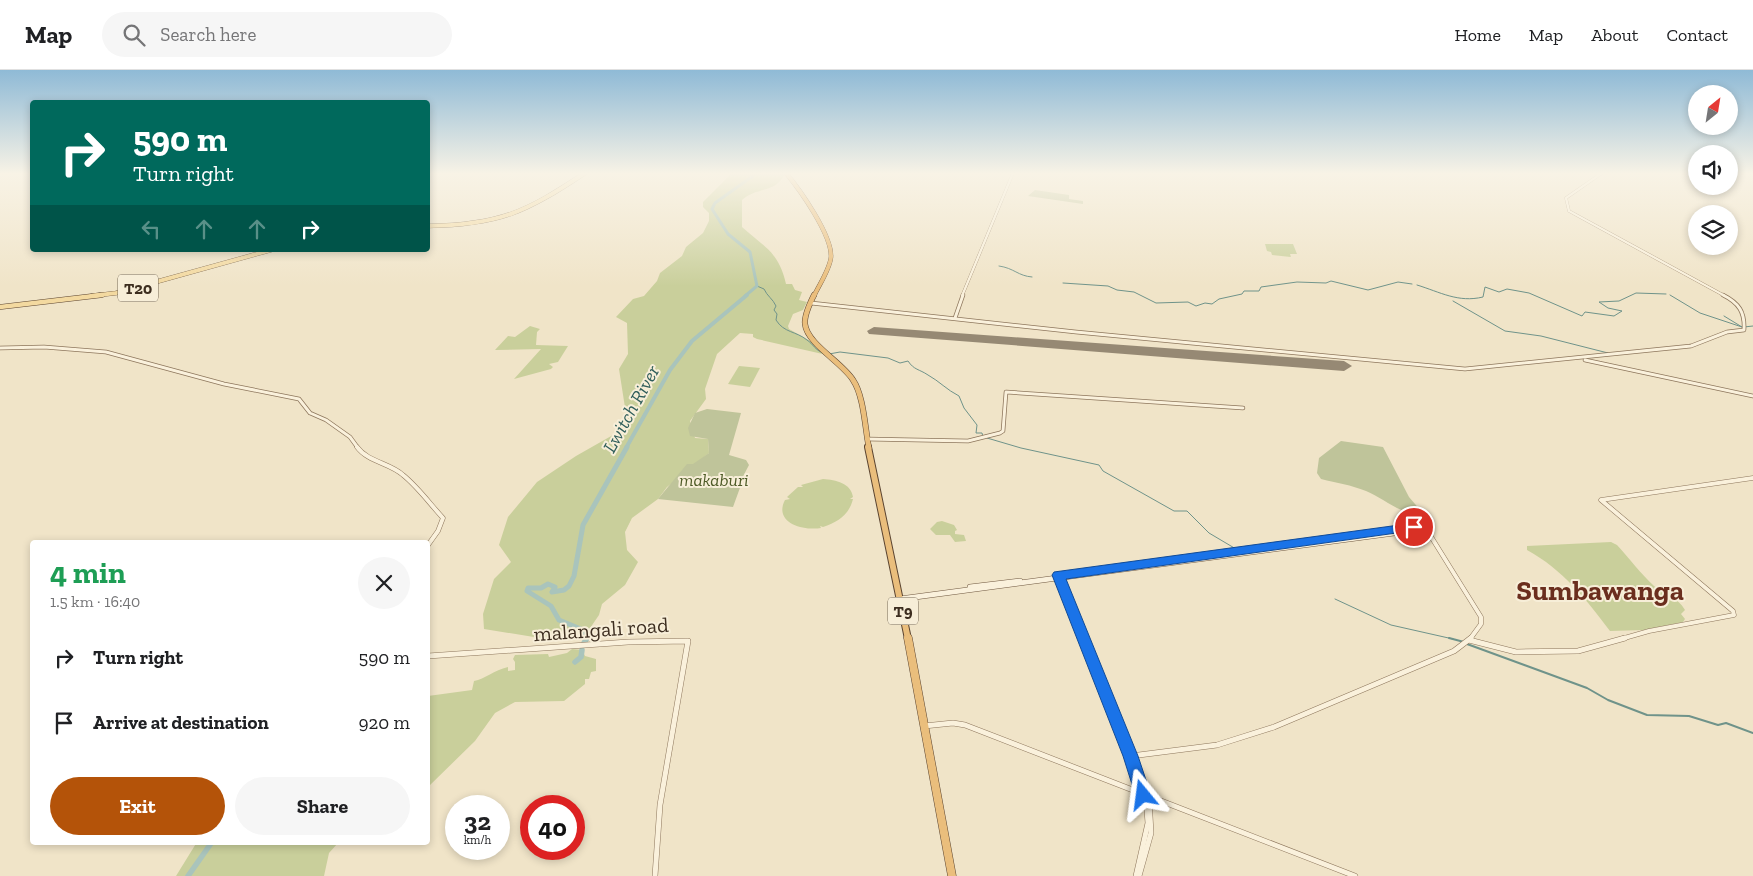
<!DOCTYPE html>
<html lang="en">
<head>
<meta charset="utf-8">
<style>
  :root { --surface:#fff; --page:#f6f6f6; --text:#202124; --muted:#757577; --line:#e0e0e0; --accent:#b45309 }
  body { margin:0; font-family:"Zilla Slab",serif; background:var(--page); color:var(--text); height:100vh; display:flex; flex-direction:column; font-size:19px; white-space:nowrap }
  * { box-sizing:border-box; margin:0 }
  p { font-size:16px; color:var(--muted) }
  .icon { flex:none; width:28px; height:28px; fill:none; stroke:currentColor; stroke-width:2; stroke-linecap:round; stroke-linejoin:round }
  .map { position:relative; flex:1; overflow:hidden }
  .sheet { position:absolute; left:30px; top:470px; width:400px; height:305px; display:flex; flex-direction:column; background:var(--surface); border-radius:5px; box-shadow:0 2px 8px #0003 }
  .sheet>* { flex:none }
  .guide { position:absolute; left:30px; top:30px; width:400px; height:152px; border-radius:5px; box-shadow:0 2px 8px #0003; background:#00695c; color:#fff; overflow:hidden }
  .needle { width:32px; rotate:30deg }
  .tools { position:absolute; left:1688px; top:15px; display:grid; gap:10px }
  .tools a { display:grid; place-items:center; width:50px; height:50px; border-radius:50%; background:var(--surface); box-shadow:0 2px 8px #0003; font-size:25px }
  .speed { position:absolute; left:445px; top:725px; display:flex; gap:10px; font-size:25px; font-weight:700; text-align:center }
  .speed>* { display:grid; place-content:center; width:65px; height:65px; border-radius:50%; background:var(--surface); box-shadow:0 2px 8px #0003; line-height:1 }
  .speed small { font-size:12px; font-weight:400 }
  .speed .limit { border:8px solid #d22; background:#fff; color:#111 }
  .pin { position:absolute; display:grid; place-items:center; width:42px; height:42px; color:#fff; margin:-21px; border:2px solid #fff; border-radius:50%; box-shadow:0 1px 5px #0007 }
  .me { position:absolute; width:55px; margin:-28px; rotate:344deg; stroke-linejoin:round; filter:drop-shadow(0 0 4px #0008) }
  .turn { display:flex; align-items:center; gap:18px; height:105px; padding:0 20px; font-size:22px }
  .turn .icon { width:65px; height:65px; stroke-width:2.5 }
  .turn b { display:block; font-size:35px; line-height:42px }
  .lanes { display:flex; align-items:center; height:48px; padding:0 20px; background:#0003; justify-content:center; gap:25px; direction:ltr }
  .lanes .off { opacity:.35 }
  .round { display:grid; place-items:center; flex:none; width:52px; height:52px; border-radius:26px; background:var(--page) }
  .overview { display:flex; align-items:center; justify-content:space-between; height:85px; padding:0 20px }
  h1 { font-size:30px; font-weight:700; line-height:38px; color:#1e9e55 }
  .button { display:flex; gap:10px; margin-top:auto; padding:10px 20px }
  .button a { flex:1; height:58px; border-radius:30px; background:var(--accent); color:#fff; font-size:20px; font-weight:700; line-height:58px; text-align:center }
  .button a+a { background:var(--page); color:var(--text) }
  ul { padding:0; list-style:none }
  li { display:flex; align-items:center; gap:15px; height:65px; padding:0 20px }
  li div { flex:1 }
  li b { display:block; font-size:19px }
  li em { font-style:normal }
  header { display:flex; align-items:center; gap:30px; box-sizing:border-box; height:70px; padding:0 25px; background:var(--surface); border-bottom:1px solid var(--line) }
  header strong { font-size:24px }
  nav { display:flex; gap:28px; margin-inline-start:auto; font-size:18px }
  .search { width:350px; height:45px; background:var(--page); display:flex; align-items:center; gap:12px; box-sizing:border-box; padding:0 18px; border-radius:28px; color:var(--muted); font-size:19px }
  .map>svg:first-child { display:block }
  .green { fill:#c9cf9b }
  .cemetery { fill:#bfc49a }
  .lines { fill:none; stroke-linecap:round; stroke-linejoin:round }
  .stream-far1 { stroke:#6f938a; stroke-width:1 }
  .stream { stroke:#6f938a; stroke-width:2 }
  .river-far3 { stroke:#a9c4bc; stroke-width:3 }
  .river-far2 { stroke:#a9c4bc; stroke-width:4 }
  .river-far1 { stroke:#a9c4bc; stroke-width:5 }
  .river { stroke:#a9c4bc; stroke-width:5.5 }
  .runway { fill:#968974; fill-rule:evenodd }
  .tertiary-far3-casing { stroke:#8d765c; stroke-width:3 }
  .tertiary-far2-casing { stroke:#8d765c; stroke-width:4.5 }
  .tertiary-far1-casing { stroke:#8d765c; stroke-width:5 }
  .tertiary-casing { stroke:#8d765c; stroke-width:6 }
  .secondary-casing { stroke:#6f573f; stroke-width:6 }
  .primary-far1-casing { stroke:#5b4430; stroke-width:4.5 }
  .primary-casing { stroke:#5b4430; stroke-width:5.5 }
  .trunk-far3-casing { stroke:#5b4430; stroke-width:4.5 }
  .trunk-far2-casing { stroke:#5b4430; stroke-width:6 }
  .trunk-far1-casing { stroke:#5b4430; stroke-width:8 }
  .trunk-casing { stroke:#5b4430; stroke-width:9 }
  .tertiary-far3 { stroke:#faf1dc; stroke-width:2.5 }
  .tertiary-far2 { stroke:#faf1dc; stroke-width:3 }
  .tertiary-far1 { stroke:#faf1dc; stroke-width:4 }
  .tertiary { stroke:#faf1dc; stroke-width:5 }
  .secondary { stroke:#faf1dc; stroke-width:5 }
  .primary-far1 { stroke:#f3d9a0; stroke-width:4 }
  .primary { stroke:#f3d9a0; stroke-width:4.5 }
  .trunk-far3 { stroke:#eabe7c; stroke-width:4 }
  .trunk-far2 { stroke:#eabe7c; stroke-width:5 }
  .trunk-far1 { stroke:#eabe7c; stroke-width:6 }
  .trunk { stroke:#eabe7c; stroke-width:8 }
  .route { fill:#1a73e8; stroke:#114b97 }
  .labels { text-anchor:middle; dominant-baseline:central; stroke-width:4; stroke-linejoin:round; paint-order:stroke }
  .shield { fill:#f7eed8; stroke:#756857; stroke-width:1 }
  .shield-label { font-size:16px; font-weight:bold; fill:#3d2e20 }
  .park-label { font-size:18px; font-style:italic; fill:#4d5a26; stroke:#f7eed8 }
  .water-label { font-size:19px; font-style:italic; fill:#2f5d5a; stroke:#f7eed8 }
  .near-street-label { font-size:21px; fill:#3d2e20; stroke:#f7eed8 }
  .town-label { font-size:28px; font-weight:bold; fill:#6b2e1e; stroke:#f7eed8 }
</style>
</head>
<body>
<header>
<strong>Map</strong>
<div class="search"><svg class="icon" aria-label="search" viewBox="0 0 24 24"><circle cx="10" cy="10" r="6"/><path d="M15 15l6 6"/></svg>Search here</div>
<nav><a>Home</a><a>Map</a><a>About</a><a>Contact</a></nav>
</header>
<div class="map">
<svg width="1753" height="806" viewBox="0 0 1753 806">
  <rect width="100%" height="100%" fill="#f0e4c8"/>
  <g class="green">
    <path d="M782,103L784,105C776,123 755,117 742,130V157C764,177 779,182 786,214H792L795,220L802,222L799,230L807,232L803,240L793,244L788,256L789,259L812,272L827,285L757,269L753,267V264L740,263L717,284L705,319L706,329L690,351L695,368L708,369L709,383L667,417L658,429L632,448L625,462L627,480L638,492L625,515L602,534L599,545L584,567L575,560L540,568L484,559L483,544L494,509L511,492L499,475L508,447L537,412L576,386L613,365L626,344L619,299L628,284L627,253L616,247L633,229L644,226L657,211L660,203L682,186L686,177L703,163L709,151V143L703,137V132L731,104Z"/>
    <path d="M1265,174H1293L1297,184H1290L1291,187L1272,185L1271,182L1267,181Z"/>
    <path d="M530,256L540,259L537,262L536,275L568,276L558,292L549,294L553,297L551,299L514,309L541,279L495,280L508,266L515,267Z"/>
    <path d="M739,296L760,298L750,317L728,314Z"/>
    <path d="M823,409C836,410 851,413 853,427L850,429H853C849,445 838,452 823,457L820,456L821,458C804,461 773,453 785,430L790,429L787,427L798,417H803L801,415Z"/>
    <path d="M942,451L954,455L957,460L955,461V464L964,465L966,471L955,472L950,465H936L930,459L937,452Z"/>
    <path d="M1611,472L1617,475C1629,488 1641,504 1654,516C1664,525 1678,527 1685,540L1681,544L1685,549L1683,552L1644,560L1610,561C1587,530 1562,499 1527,480V476Z"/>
    <path d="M572,579L582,580L585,586L596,589V601L591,602L589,609H585V614L564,631L515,632L495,643L475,671L428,717V626L472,620L474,611C485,609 494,600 508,597V601L515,600V592L513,589L515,585L548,584L549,587L567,583Z"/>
    <path d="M197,772H338V773L329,783L324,806H176Z"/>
  </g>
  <g class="cemetery">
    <path d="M1035,120L1069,125V129L1083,131V134L1028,126Z"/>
    <path d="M707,339L741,343L729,385L746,390L749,395L739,414L741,415L733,437L658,429L687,394H693L709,383L708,369L690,366L688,358L695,343Z"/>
    <path d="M1341,371L1383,377L1409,427L1421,441H1418L1419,444C1400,444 1383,428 1366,421C1351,415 1337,413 1321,409L1317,403L1319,388Z"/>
  </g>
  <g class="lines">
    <g class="stream-far1">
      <path d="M999,196C1014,198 1018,206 1032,207"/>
      <path d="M1063,213L1108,216L1117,220L1134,222L1156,233L1188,232L1196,236L1205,233L1212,234L1219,229L1242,224L1244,221H1259L1261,217L1297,212L1326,213L1331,211L1368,220L1398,212L1412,214"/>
      <path d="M1417,215C1440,222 1458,233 1483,227L1485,217L1499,222L1507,219L1529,223L1582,246L1585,242L1614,246L1622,241L1608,238L1599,232L1619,231L1636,223L1666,224"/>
      <path d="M757,216L764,219C767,226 773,229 776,236L774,240L777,244L776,250C784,263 796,261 807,270C813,274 815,280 823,283"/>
      <path d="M1670,225L1700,243L1742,257L1724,246"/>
      <path d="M1453,231L1505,261L1541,266L1608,283"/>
      <path d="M1744,257L1753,256"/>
      <path d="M829,284L840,282L888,288L900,293L908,291C914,300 919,299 928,305C939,311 947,320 959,326L964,338L977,355L976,363H982L983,367"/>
      <path d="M987,368L1021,378L1099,395L1103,401L1174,441H1187L1209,463L1236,479"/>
      <path d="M1335,529L1391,555L1453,569"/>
    </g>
    <g class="stream">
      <path d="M1449,568L1464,572"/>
      <path d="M1467,574L1587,618L1608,630L1647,645L1689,646L1718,655L1726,653L1753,663"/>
    </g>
    <path class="river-far3" d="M745,226L757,216L750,182L728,164L712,139L715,133L757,103"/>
    <path class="river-far2" d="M626,378L670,300L692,271L747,225"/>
    <path class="river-far1" d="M586,569L583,560L559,550L551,536L527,521L528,518H541L548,514L555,517L552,522L564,520L569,516L574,506L583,455L627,377"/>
    <g class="river">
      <path d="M584,573L587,568"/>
      <path d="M575,592L581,587L582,580"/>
      <path d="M188,806L212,772"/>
    </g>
    <path class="runway" d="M874,257L1344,291L1352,296L1344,301L869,264L867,261Z"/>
    <defs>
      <g id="tertiary-far3">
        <path d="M1602,103L1566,128L1569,141L1725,226"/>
        <path d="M962,226L1013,103"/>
      </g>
      <g id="tertiary-far2">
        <path d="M811,233L1076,262L1465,299L1691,276L1727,262L1744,260C1745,242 1739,233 1723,225"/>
        <path d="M955,248L963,225"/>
        <path d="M0,278L44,277L106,282L224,314L299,329L310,343L326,350L350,367L358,378"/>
        <path d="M1585,290L1753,326"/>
        <path d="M867,369L968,371L1000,363L1003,361L1006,322L1243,338"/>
      </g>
      <g id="tertiary-far1">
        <path d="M357,377C368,392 390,393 403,405C418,417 430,434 443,448L438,461L428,475"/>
        <path d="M1422,458L1430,465L1481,547V554L1470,569"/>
        <path d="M1058,505L1083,569"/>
        <path d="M1061,505L1086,569"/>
        <path d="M1621,569L1649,561L1734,545L1733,541L1601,430L1753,408"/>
      </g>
      <g id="tertiary">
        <path d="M1083,568L1144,723"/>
        <path d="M1086,568L1148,723"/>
        <path d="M1469,570L1516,582L1578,581L1625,568"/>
        <path d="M428,586L628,572L688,571L660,735L655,806"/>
        <path d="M924,656L953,653L965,655L1143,724"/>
        <path d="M1131,686L1217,675L1274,657L1454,581L1471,568"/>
        <path d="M1151,727L1355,806"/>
        <path d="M1136,806L1148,753L1146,728"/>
        <path d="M1139,806L1151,763L1149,729"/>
      </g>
      <g id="secondary">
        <path d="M1391,460L1420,456"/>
        <path d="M1111,498L1131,495"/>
        <path d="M970,517L1020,511"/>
        <path d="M900,529L1424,459"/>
      </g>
      <g id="primary-far1">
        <path d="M428,156C500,155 526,142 585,103"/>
        <path d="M91,226L116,223L271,180"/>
      </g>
      <path id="primary" d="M0,237L102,225"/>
      <path id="trunk-far3" d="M786,103C800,120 832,165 831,187C830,199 819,215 814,226"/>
      <path id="trunk-far2" d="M814,225C810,233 804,245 805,254C807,274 843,293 853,310C864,326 865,359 869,378"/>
      <path id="trunk-far1" d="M868,377L908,569"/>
      <path id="trunk" d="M908,568L952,806"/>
    </defs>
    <use href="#tertiary-far3" class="tertiary-far3-casing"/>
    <use href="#tertiary-far2" class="tertiary-far2-casing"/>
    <use href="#tertiary-far1" class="tertiary-far1-casing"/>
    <use href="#tertiary" class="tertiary-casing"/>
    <use href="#secondary" class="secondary-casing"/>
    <use href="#primary-far1" class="primary-far1-casing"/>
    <use href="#primary" class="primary-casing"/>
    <use href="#trunk-far3" class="trunk-far3-casing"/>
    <use href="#trunk-far2" class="trunk-far2-casing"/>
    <use href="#trunk-far1" class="trunk-far1-casing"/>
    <use href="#trunk" class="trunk-casing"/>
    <use href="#tertiary-far3" class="tertiary-far3"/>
    <use href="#tertiary-far2" class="tertiary-far2"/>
    <use href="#tertiary-far1" class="tertiary-far1"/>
    <use href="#tertiary" class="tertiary"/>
    <use href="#secondary" class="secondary"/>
    <use href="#primary-far1" class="primary-far1"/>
    <use href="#primary" class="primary"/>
    <use href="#trunk-far3" class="trunk-far3"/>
    <use href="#trunk-far2" class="trunk-far2"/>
    <use href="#trunk-far1" class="trunk-far1"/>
    <use href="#trunk" class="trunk"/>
  </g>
  <linearGradient id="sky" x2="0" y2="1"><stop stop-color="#8fbad6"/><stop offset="0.48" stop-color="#f8f3e6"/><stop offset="1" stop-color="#f8f3e6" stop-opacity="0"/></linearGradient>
  <rect width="1753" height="216" fill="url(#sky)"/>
  <path class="route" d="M1414,453L1418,454L1420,457L1418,460L1066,509L1138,686L1151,725L1149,730L1143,732L1137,730L1123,686L1052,505L1054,502Z"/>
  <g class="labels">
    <g class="shield">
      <rect x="118" y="204.5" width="40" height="27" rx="4"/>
      <rect x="888" y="527.5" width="30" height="27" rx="4"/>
    </g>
    <g class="shield-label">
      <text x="138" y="218">T20</text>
      <text x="903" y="541">T9</text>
    </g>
    <g class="park-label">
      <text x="714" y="410">makaburi</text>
    </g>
    <g class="water-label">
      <text transform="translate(631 339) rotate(-61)">Lwitch River</text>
    </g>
    <g class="near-street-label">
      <text transform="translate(601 559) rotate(-4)">malangali road</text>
    </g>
    <g class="town-label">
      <text x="1600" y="520">Sumbawanga</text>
    </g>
  </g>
</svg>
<div class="tools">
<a><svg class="needle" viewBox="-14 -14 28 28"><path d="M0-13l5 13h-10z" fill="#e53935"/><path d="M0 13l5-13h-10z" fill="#757577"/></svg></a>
<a><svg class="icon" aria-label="sound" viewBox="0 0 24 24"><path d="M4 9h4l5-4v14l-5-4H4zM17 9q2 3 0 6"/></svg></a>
<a><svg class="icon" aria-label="layers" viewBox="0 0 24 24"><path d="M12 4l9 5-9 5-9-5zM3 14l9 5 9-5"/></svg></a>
</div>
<div class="speed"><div>32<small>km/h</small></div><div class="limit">40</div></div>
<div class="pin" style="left:1414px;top:457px;background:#d93025"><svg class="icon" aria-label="arrive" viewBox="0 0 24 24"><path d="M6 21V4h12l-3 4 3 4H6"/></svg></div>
<svg class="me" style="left:1143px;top:725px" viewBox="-20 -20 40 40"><path d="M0-17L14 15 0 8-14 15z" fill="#1a73e8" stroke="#fff" stroke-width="4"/></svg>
<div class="guide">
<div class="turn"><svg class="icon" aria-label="right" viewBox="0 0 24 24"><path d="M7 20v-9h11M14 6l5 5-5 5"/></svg><div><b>590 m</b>Turn right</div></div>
<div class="lanes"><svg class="icon off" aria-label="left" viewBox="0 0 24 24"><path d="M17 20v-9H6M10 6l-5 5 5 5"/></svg><svg class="icon off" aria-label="ahead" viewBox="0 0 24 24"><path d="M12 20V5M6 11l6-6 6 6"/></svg><svg class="icon off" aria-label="ahead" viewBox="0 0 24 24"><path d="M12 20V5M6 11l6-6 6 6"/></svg><svg class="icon" aria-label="right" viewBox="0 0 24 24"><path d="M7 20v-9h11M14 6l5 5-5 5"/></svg></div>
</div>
<section class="sheet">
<div class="overview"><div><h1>4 min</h1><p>1.5 km · 16:40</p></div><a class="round"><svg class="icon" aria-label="close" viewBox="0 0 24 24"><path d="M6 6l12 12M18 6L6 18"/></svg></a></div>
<ul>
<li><svg class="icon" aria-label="right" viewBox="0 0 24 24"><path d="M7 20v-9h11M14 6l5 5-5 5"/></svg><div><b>Turn right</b></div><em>590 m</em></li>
<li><svg class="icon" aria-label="arrive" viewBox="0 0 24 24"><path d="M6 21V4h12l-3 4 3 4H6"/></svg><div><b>Arrive at destination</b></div><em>920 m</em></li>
</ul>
<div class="button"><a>Exit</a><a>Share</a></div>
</section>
</div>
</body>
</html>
